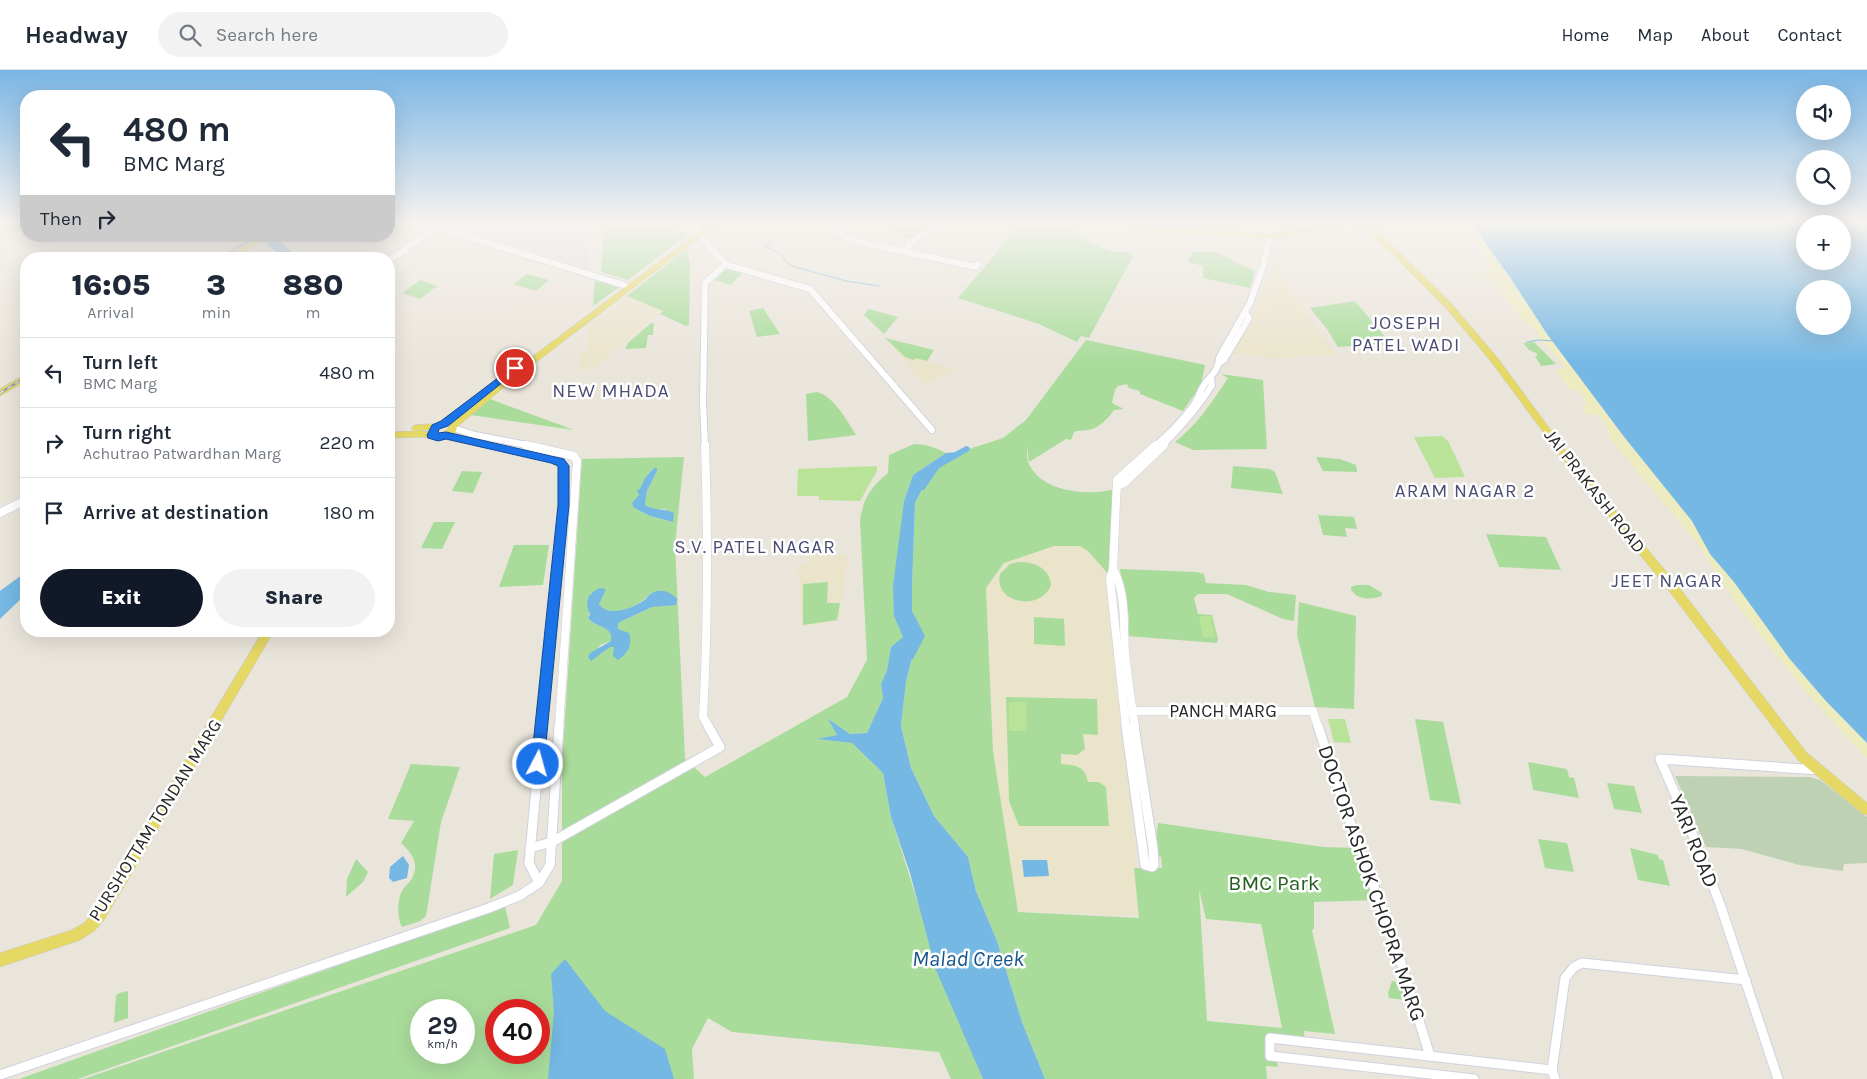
<!DOCTYPE html>
<html lang="en">
<head>
<meta charset="utf-8">
<style>
  :root { --surface:#fff; --page:#f2f2f3; --text:#1f2937; --muted:#747a83; --line:#e0e1e3; --accent:#111827 }
  body { margin:0; font-family:Karla,sans-serif; background:var(--page); color:var(--text); height:100vh; display:flex; flex-direction:column; font-size:19px; white-space:nowrap }
  * { box-sizing:border-box; margin:0 }
  p { font-size:16px; color:var(--muted) }
  .icon { flex:none; width:28px; height:28px; fill:none; stroke:currentColor; stroke-width:2; stroke-linecap:round; stroke-linejoin:round }
  .map { position:relative; flex:1; overflow:hidden }
  .sheet { position:absolute; left:20px; top:182px; width:375px; height:385px; display:flex; flex-direction:column; background:var(--surface); border-radius:20px; box-shadow:0 5px 20px #0002 }
  .sheet>* { flex:none }
  .top-card { position:absolute; left:20px; top:20px; width:375px; height:152px; border-radius:20px; box-shadow:0 5px 20px #0002; background:#fff; color:var(--text); overflow:hidden }
  .controls { position:absolute; left:1796px; top:15px; display:grid; gap:10px }
  .controls a { display:grid; place-items:center; width:55px; height:55px; border-radius:50%; background:var(--surface); box-shadow:0 5px 20px #0002; font-size:25px }
  .speed { position:absolute; left:410px; top:929px; display:flex; gap:10px; font-size:25px; font-weight:700; text-align:center }
  .speed>* { display:grid; place-content:center; width:65px; height:65px; border-radius:50%; background:var(--surface); box-shadow:0 5px 20px #0002; line-height:1 }
  .speed small { font-size:12px; font-weight:400 }
  .speed .limit { border:8px solid #d22; background:#fff; color:#111 }
  .pin { position:absolute; display:grid; place-items:center; width:42px; height:42px; color:#fff; margin:-21px; border:2px solid #fff; border-radius:50%; box-shadow:0 1px 5px #0007 }
  .me { position:absolute; width:55px; margin:-28px; rotate:6deg; stroke-linejoin:round; filter:drop-shadow(0 0 4px #0008) }
  .turn { display:flex; align-items:center; gap:18px; height:105px; padding:0 20px; font-size:22px }
  .turn .icon { width:65px; height:65px; stroke-width:2.5 }
  .turn b { display:block; font-size:35px; line-height:42px }
  .then { display:flex; align-items:center; height:48px; padding:0 20px; background:#0003; gap:10px; font-size:19px }
  .eta { display:flex; justify-content:space-evenly; align-items:center; height:85px; text-align:center }
  .eta b { font-size:30px; font-weight:800; line-height:35px }
  .primary-button { display:flex; gap:10px; margin-top:auto; padding:10px 20px }
  .primary-button a { flex:1; height:58px; border-radius:30px; background:var(--accent); color:#fff; font-size:20px; font-weight:800; line-height:58px; text-align:center }
  .primary-button a+a { background:var(--page); color:var(--text) }
  ul { padding:0; list-style:none }
  li { display:flex; align-items:center; gap:15px; height:70px; padding:0 20px; border-top:1px solid var(--line) }
  li div { flex:1 }
  li b { display:block; font-size:19px }
  li em { font-style:normal }
  header { display:flex; align-items:center; gap:30px; box-sizing:border-box; height:70px; padding:0 25px; background:var(--surface); border-bottom:1px solid var(--line) }
  header strong { font-size:24px }
  nav { display:flex; gap:28px; margin-inline-start:auto; font-size:18px }
  .search { width:350px; height:45px; background:var(--page); display:flex; align-items:center; gap:12px; box-sizing:border-box; padding:0 18px; border-radius:28px; color:var(--muted); font-size:19px }
  .map>svg:first-child { display:block }
  .industrial { fill:#dedbe2 }
  .education { fill:#eae4cb }
  .green { fill:#a9dc9b; fill-rule:evenodd }
  .sand { fill:#edecc0 }
  .cemetery { fill:#bed2b3 }
  .pitch { fill:#b9e398 }
  .water { fill:#75b8e4; fill-rule:evenodd }
  .lines { fill:none; stroke-linecap:round; stroke-linejoin:round }
  .stream { stroke:#75b8e4; stroke-width:1 }
  .river { fill:#75b8e4; fill-rule:evenodd }
  .minor-far2-casing { stroke:#d0d1e0; stroke-width:8 }
  .minor-far1-casing { stroke:#d0d1e0; stroke-width:9 }
  .minor-casing { stroke:#d0d1e0; stroke-width:11 }
  .major-casing { stroke:#c7c7c7; stroke-width:1 }
  .minor-far2 { stroke:#fff; stroke-width:6 }
  .minor-far1 { stroke:#fff; stroke-width:8 }
  .minor { stroke:#fff; stroke-width:9 }
  .major { fill:#e5d865; fill-rule:evenodd }
  .rail-casing { stroke:#9e9fb1; stroke-width:2.5 }
  .rail { stroke:#fff; stroke-width:1; stroke-dasharray:4.5; stroke-linecap:butt }
  .route { fill:#1a73e8; stroke:#114b97 }
  .labels { text-anchor:middle; dominant-baseline:central; stroke-width:5; stroke-linejoin:round; paint-order:stroke }
  .street-label { font-size:18px; fill:#282828; stroke:#fff }
  .neighbourhood-label { font-size:19px; letter-spacing:1px; fill:#4d4e75; stroke:#fff }
  .near-street-label { font-size:21px; fill:#282828; stroke:#fff }
  .near-park-label { font-size:21px; fill:#235f1f; stroke:#fff }
  .near-water-label { font-size:22px; font-style:italic; fill:#17558d; stroke:#fff }
</style>
</head>
<body>
<header>
<strong>Headway</strong>
<div class="search"><svg class="icon" aria-label="search" viewBox="0 0 24 24"><circle cx="10" cy="10" r="6"/><path d="M15 15l6 6"/></svg>Search here</div>
<nav><a>Home</a><a>Map</a><a>About</a><a>Contact</a></nav>
</header>
<div class="map">
<svg width="1867" height="1009" viewBox="0 0 1867 1009">
  <rect width="100%" height="100%" fill="#eae5db"/>
  <path class="industrial" d="M434,152H588V198Z"/>
  <g class="education">
    <path d="M1275,196L1337,286L1265,288L1231,283L1252,254L1258,228Z"/>
    <path d="M627,226L663,241L594,298L580,300V281L588,283L586,257Z"/>
    <path d="M885,268L934,280L927,291L956,300L954,302L924,314Z"/>
    <path d="M1051,476H1080L1085,478L1108,504L1142,846L1017,841L994,696L987,518L1005,492Z"/>
    <path d="M808,483L848,485L839,551L802,556L798,496L807,493Z"/>
  </g>
  <g class="green">
    <path d="M605,152H649L688,164L628,210L601,202Z"/>
    <path d="M892,152H942L912,170L885,156Z"/>
    <path d="M1018,152H1080L1072,162C1090,172 1108,185 1128,182L1133,186L1089,268L1081,266L1077,272L1039,254L958,228L994,186Z"/>
    <path d="M1292,152H1337L1342,160L1293,163Z"/>
    <path d="M687,179L690,196L689,255L686,256L660,244L663,241L627,226Z"/>
    <path d="M1193,182H1215L1255,201L1250,218L1203,208V196L1187,192Z"/>
    <path d="M728,197L744,201L731,215L715,210Z"/>
    <path d="M527,204L549,210L536,221L513,214Z"/>
    <path d="M595,208L621,216L593,236Z"/>
    <path d="M420,210L437,216L420,229L402,223Z"/>
    <path d="M1355,231L1390,273L1338,277L1327,259L1310,238Z"/>
    <path d="M763,238L780,264L757,267L749,241Z"/>
    <path d="M869,239L898,247L884,264L864,245Z"/>
    <path d="M651,253H654L653,265H648L646,278L625,279L628,273Z"/>
    <path d="M885,268L934,280L927,291L916,288L914,290L905,287Z"/>
    <path d="M1086,270L1205,295L1201,315L1183,341L1140,324V321L1129,318L1127,314L1118,316L1115,320L1112,333L1124,339L1114,340C1109,348 1097,360 1087,360C1082,361 1079,360 1074,362L1071,370L1066,369L1029,392L1027,376C1027,381 1027,388 1028,392C1041,423 1088,426 1116,419L1109,480L1110,506L1088,481L1080,476H1054L1004,493L986,518L993,681L1018,842L1139,848L1134,798H1162L1161,787L1154,785L1158,753L1323,777L1359,778L1379,830L1314,832V859L1312,860L1335,964L1304,961L1305,972L1274,970L1278,997L1266,996L1267,1009H1045L1022,952L997,871L976,821L968,787L934,746L911,698L901,656L906,612L916,571L912,546V519L915,433L929,406L960,382L1003,368L1026,350ZM1199,819L1206,849L1261,854L1282,958L1207,951Z"/>
    <path d="M1534,272L1556,294L1541,296L1535,286H1538L1536,283L1529,280L1523,273Z"/>
    <path d="M1221,304L1263,310L1267,379L1193,380L1175,372C1198,354 1212,332 1228,308Z"/>
    <path d="M817,322C834,326 847,351 856,365L808,371L806,324Z"/>
    <path d="M490,329L574,360L471,345Z"/>
    <path d="M914,374C927,374 936,378 946,383L913,405L904,431L894,546L904,567L891,577L887,600L881,614L883,628L867,663L850,664L829,650L837,665L819,669L852,673L883,703L891,747L922,846L983,1009H951L939,982L732,962L708,948L692,979L694,1009H83L536,855L562,811V694L582,389L684,387L675,475L685,689L705,707L847,627L867,590L860,450C864,427 870,418 888,403L889,385ZM654,398H657V401L647,421L645,435L652,439H665L673,452L650,446L634,438L645,408ZM592,522L601,527L599,534C611,551 641,535 651,523L661,535L652,537L618,553L614,577H610L591,590L600,575L611,571L612,564C605,555 594,556 588,548C592,538 584,535 592,522ZM421,940H464V982H421ZM496,940H539V982H496Z"/>
    <path d="M1316,387L1340,389L1356,395L1357,402L1323,401Z"/>
    <path d="M1233,396L1270,399L1275,402L1283,424L1231,418Z"/>
    <path d="M462,401L482,402L473,423L452,421Z"/>
    <path d="M1318,445L1354,447L1357,459L1345,458L1347,467L1323,465Z"/>
    <path d="M434,452H455L442,479L421,478Z"/>
    <path d="M1486,464L1546,467L1561,500L1499,497Z"/>
    <path d="M514,475H549L543,515L499,517Z"/>
    <path d="M1018,492C1034,492 1049,497 1051,515C1041,542 993,534 1000,504L1010,494Z"/>
    <path d="M1120,499L1196,502L1204,504L1206,513L1246,515L1269,522L1296,525L1294,551L1283,549L1227,524H1198L1194,528L1198,544L1212,545L1218,569L1217,573L1127,566L1129,548Z"/>
    <path d="M828,512L827,533H840L837,550L803,555V514Z"/>
    <path d="M1356,515H1369L1382,523V526C1371,530 1358,530 1351,520V517Z"/>
    <path d="M1299,532L1356,546L1354,639L1315,637L1297,565Z"/>
    <path d="M1034,547L1064,549L1065,576L1034,574Z"/>
    <path d="M1006,627L1097,629L1098,665L1083,664L1085,679L1077,685L1061,684V694C1076,695 1085,696 1088,712H1099L1106,717L1109,756H1019L1009,731Z"/>
    <path d="M1415,649L1443,652L1461,734L1430,730Z"/>
    <path d="M1528,692L1567,699L1569,707L1574,708L1579,728L1533,720Z"/>
    <path d="M411,694L460,697L441,752L426,846L420,851L402,857C397,848 397,833 401,823C403,818 408,814 411,810C420,795 413,784 401,773L414,751L388,749Z"/>
    <path d="M1607,713L1634,716L1642,743L1614,739Z"/>
    <path d="M1538,769L1567,773L1574,802L1545,798Z"/>
    <path d="M1630,778L1658,785L1659,789L1663,790L1670,816L1638,810Z"/>
    <path d="M518,780L513,815L490,829L494,784Z"/>
    <path d="M356,789L368,802L363,812L346,827L347,809Z"/>
    <path d="M505,836L510,858L78,1009H19Z"/>
    <path d="M1392,911L1402,913L1405,930L1389,928L1388,923Z"/>
    <path d="M128,921V948L114,953L116,926L119,923Z"/>
  </g>
  <path class="sand" d="M1468,152H1475L1482,169L1547,264L1625,368L1692,451L1710,484L1734,512L1789,588L1825,630L1867,673V689L1809,626L1776,585L1738,536L1696,472L1609,367C1609,356 1604,352 1596,343L1588,345L1581,337L1586,334C1584,325 1578,320 1569,319L1556,300L1565,298C1561,290 1545,272 1537,269L1539,267L1534,259L1527,255L1495,214L1484,205L1491,196L1475,171Z"/>
  <path class="cemetery" d="M1675,706L1810,707L1820,710L1867,747V793L1844,794L1843,801L1799,795L1742,779L1706,777Z"/>
  <g class="pitch">
    <path d="M1442,366L1448,371L1465,407L1435,408L1414,367Z"/>
    <path d="M877,396V401L860,431L819,430V426H797L798,399Z"/>
    <path d="M1199,546H1211L1215,568L1203,567Z"/>
    <path d="M1009,632H1026L1027,661H1009Z"/>
    <path d="M1328,649H1345L1351,673L1334,672Z"/>
  </g>
  <g class="water">
    <path d="M1475,152H1867V673L1825,630L1789,588L1734,512L1710,484L1692,451L1625,368L1547,264L1510,207L1482,169ZM1805,154H1842V191H1805ZM1805,219H1842V256H1805Z"/>
    <path d="M275,166H284L281,170L285,176L300,189H284L267,174Z"/>
    <path d="M960,382L929,406L915,433L912,519V546L916,571L906,612L901,656L911,698L934,746L968,787L976,821L997,871L1022,952L1045,1009H983L936,900L910,803L891,747L883,703L852,673L817,669L837,665L828,649L850,664L867,663L883,628L881,614L887,600L891,577L903,567L894,546L893,516L904,431L913,405L946,383Z"/>
    <path d="M654,398H657V401L647,421L645,435C655,441 664,438 674,443L673,452L650,446L634,438L632,433L639,425L637,420L640,419L645,408Z"/>
    <path d="M26,502V524L0,549V521Z"/>
    <path d="M600,518L606,519L599,534C609,548 632,538 643,531C647,529 648,525 652,523C661,518 671,522 677,529L676,535L652,537L618,553V559L629,563C633,575 628,583 618,590L613,586L614,577H610L591,591L588,587L590,583L611,571V564C605,555 594,556 588,548L590,544C584,531 588,523 600,518Z"/>
    <path d="M403,786L409,795L407,808L393,812L389,808L390,797Z"/>
    <path d="M1022,790H1047L1049,806L1024,807Z"/>
    <path d="M565,889L605,941L665,979L674,1009H548L554,942L551,904Z"/>
  </g>
  <g class="lines">
    <g class="stream">
      <path d="M777,166L765,176L781,184L786,192L792,196L846,211L879,216"/>
      <path d="M1527,272L1539,270L1554,271"/>
    </g>
    <g class="river">
      <path d="M966,376L969,377L970,379L969,381L939,398L924,420H918L916,418L933,394Z"/>
      <path d="M907,538L911,539L925,566L913,589L909,590L905,589L904,586L915,566L902,542L903,539Z"/>
    </g>
    <defs>
      <g id="minor-far2">
        <path d="M420,152L630,217"/>
        <path d="M688,152L694,156L699,165L727,195L810,219L932,360"/>
        <path d="M820,152L855,171L976,197L978,194"/>
        <path d="M905,182L911,172L945,152"/>
        <path d="M389,191L438,156"/>
        <path d="M1219,293L1224,290L1249,248L1246,244"/>
        <path d="M453,358L475,365L532,376"/>
        <path d="M446,366L493,376"/>
        <path d="M705,376L703,332L705,213L726,194"/>
        <path d="M1155,376C1169,364 1182,351 1193,336C1198,329 1200,321 1204,315C1210,306 1219,301 1219,288L1250,233L1263,196L1270,166"/>
        <path d="M1162,376C1181,357 1198,338 1212,315L1211,309"/>
      </g>
      <g id="minor-far1">
        <path d="M487,375L551,389L560,392L564,396V435L542,657"/>
        <path d="M526,375L574,386L577,391L559,657"/>
        <path d="M705,375C708,466 708,556 703,647L709,657"/>
        <path d="M1117,416L1124,413L1164,375"/>
        <path d="M0,443L26,430"/>
        <path d="M1113,499C1127,524 1123,555 1125,583C1128,608 1131,632 1135,657"/>
        <path d="M1113,499L1110,509L1126,657"/>
        <path d="M1113,499L1117,410L1156,375"/>
        <path d="M1127,641H1313L1318,657"/>
      </g>
      <g id="minor">
        <path d="M1126,656L1145,795L1152,797L1154,795L1153,778L1134,656"/>
        <path d="M1318,656L1343,733L1395,873L1430,986"/>
        <path d="M530,778L552,772L720,677L708,656"/>
        <path d="M539,813L529,793L542,656"/>
        <path d="M0,1005L489,838L519,826L539,813L550,795L559,656"/>
        <path d="M1474,1009L1270,986V968L1552,1000"/>
        <path d="M1555,1009L1552,1000L1565,908L1574,897L1582,893L1746,910"/>
        <path d="M1778,1009L1720,834L1698,777L1660,689L1819,700"/>
      </g>
      <g id="major">
        <path d="M712,152H720L510,312L457,357L455,363L442,370L422,367L389,368V362L422,361L441,364L448,359L450,354L504,308Z"/>
        <path d="M1112,152H1129L1159,158L1270,164L1285,163L1286,160L1285,152H1293L1294,160L1290,167L1270,168L1159,162Z"/>
        <path d="M1354,152H1362L1379,162L1451,233L1496,286L1570,386L1678,516L1806,682L1867,733V745L1863,744L1798,690L1670,522L1564,390L1490,290L1445,237L1382,174Z"/>
        <path d="M260,166H268L234,189H224Z"/>
        <path d="M26,304V311L0,326V319Z"/>
        <path d="M459,338L463,341L462,343L447,355H441L440,353L441,351Z"/>
        <path d="M435,354L438,355L439,357L438,359L415,361L411,358L415,355Z"/>
        <path d="M263,561H274L104,850L94,861L80,870L0,897V883L72,860L84,853L94,842Z"/>
      </g>
    </defs>
    <use href="#minor-far2" class="minor-far2-casing"/>
    <use href="#minor-far1" class="minor-far1-casing"/>
    <use href="#minor" class="minor-casing"/>
    <use href="#major" class="major-casing"/>
    <use href="#minor-far2" class="minor-far2"/>
    <use href="#minor-far1" class="minor-far1"/>
    <use href="#minor" class="minor"/>
    <use href="#major" class="major"/>
    <defs>
      <g id="rail">
        <path d="M219,189L256,166"/>
        <path d="M0,323L26,307"/>
      </g>
    </defs>
    <use href="#rail" class="rail-casing"/>
    <use href="#rail" class="rail"/>
  </g>
  <linearGradient id="sky" x2="0" y2="1"><stop stop-color="#7ab6e6"/><stop offset="0.52" stop-color="#f6f3ef"/><stop offset="1" stop-color="#f6f3ef" stop-opacity="0"/></linearGradient>
  <rect width="1867" height="294" fill="url(#sky)"/>
  <path class="route" d="M515,295L520,298L518,300L448,356L439,359L438,363L446,362L551,386L564,389L569,396V435L544,694L543,698L538,700L533,698L531,694L558,435V396L551,393L446,369L438,371L428,368L427,365L432,355L441,351Z"/>
  <g class="labels">
    <g class="street-label">
      <text transform="translate(1595 421) rotate(52)">JAI PRAKASH ROAD</text>
      <text x="1223" y="641">PANCH MARG</text>
      <text transform="translate(155 750) rotate(-58)">PURSHOTTAM TONDAN MARG</text>
    </g>
    <g class="neighbourhood-label">
      <text x="1406" y="253">JOSEPH<tspan x="1406" dy="22">PATEL WADI</tspan></text>
      <text x="611" y="321">NEW MHADA</text>
      <text x="1465" y="421">ARAM NAGAR 2</text>
      <text x="755" y="477">S.V. PATEL NAGAR</text>
      <text x="1667" y="511">JEET NAGAR</text>
    </g>
    <g class="near-street-label">
      <text transform="translate(1694 771) rotate(68)">YARI ROAD</text>
      <text transform="translate(1372 813) rotate(71)">DOCTOR ASHOK CHOPRA MARG</text>
    </g>
    <g class="near-park-label">
      <text x="1274" y="813">BMC Park</text>
    </g>
    <g class="near-water-label">
      <text x="968" y="889">Malad Creek</text>
    </g>
  </g>
</svg>
<div class="controls">
<a><svg class="icon" aria-label="sound" viewBox="0 0 24 24"><path d="M4 9h4l5-4v14l-5-4H4zM17 9q2 3 0 6"/></svg></a>
<a><svg class="icon" aria-label="search" viewBox="0 0 24 24"><circle cx="10" cy="10" r="6"/><path d="M15 15l6 6"/></svg></a>
<a>+</a>
<a>−</a>
</div>
<div class="speed"><div>29<small>km/h</small></div><div class="limit">40</div></div>
<div class="pin" style="left:515px;top:298px;background:#d93025"><svg class="icon" aria-label="arrive" viewBox="0 0 24 24"><path d="M6 21V4h12l-3 4 3 4H6"/></svg></div>
<svg class="me" style="left:538px;top:694px" viewBox="-20 -20 40 40"><circle r="17" fill="#1a73e8" stroke="#fff" stroke-width="3"/><path d="M0-11L8 9 0 5-8 9z" fill="#fff"/></svg>
<div class="top-card">
<div class="turn"><svg class="icon" aria-label="left" viewBox="0 0 24 24"><path d="M17 20v-9H6M10 6l-5 5 5 5"/></svg><div><b>480 m</b>BMC Marg</div></div>
<div class="then">Then<svg class="icon" aria-label="right" viewBox="0 0 24 24"><path d="M7 20v-9h11M14 6l5 5-5 5"/></svg></div>
</div>
<section class="sheet">
<div class="eta">
<div><b>16:05</b><p>Arrival</p></div>
<div><b>3</b><p>min</p></div>
<div><b>880</b><p>m</p></div>
</div>
<ul>
<li><svg class="icon" aria-label="left" viewBox="0 0 24 24"><path d="M17 20v-9H6M10 6l-5 5 5 5"/></svg><div><b>Turn left</b><p>BMC Marg</p></div><em>480 m</em></li>
<li><svg class="icon" aria-label="right" viewBox="0 0 24 24"><path d="M7 20v-9h11M14 6l5 5-5 5"/></svg><div><b>Turn right</b><p>Achutrao Patwardhan Marg</p></div><em>220 m</em></li>
<li><svg class="icon" aria-label="arrive" viewBox="0 0 24 24"><path d="M6 21V4h12l-3 4 3 4H6"/></svg><div><b>Arrive at destination</b></div><em>180 m</em></li>
</ul>
<div class="primary-button"><a>Exit</a><a>Share</a></div>
</section>
</div>
</body>
</html>
